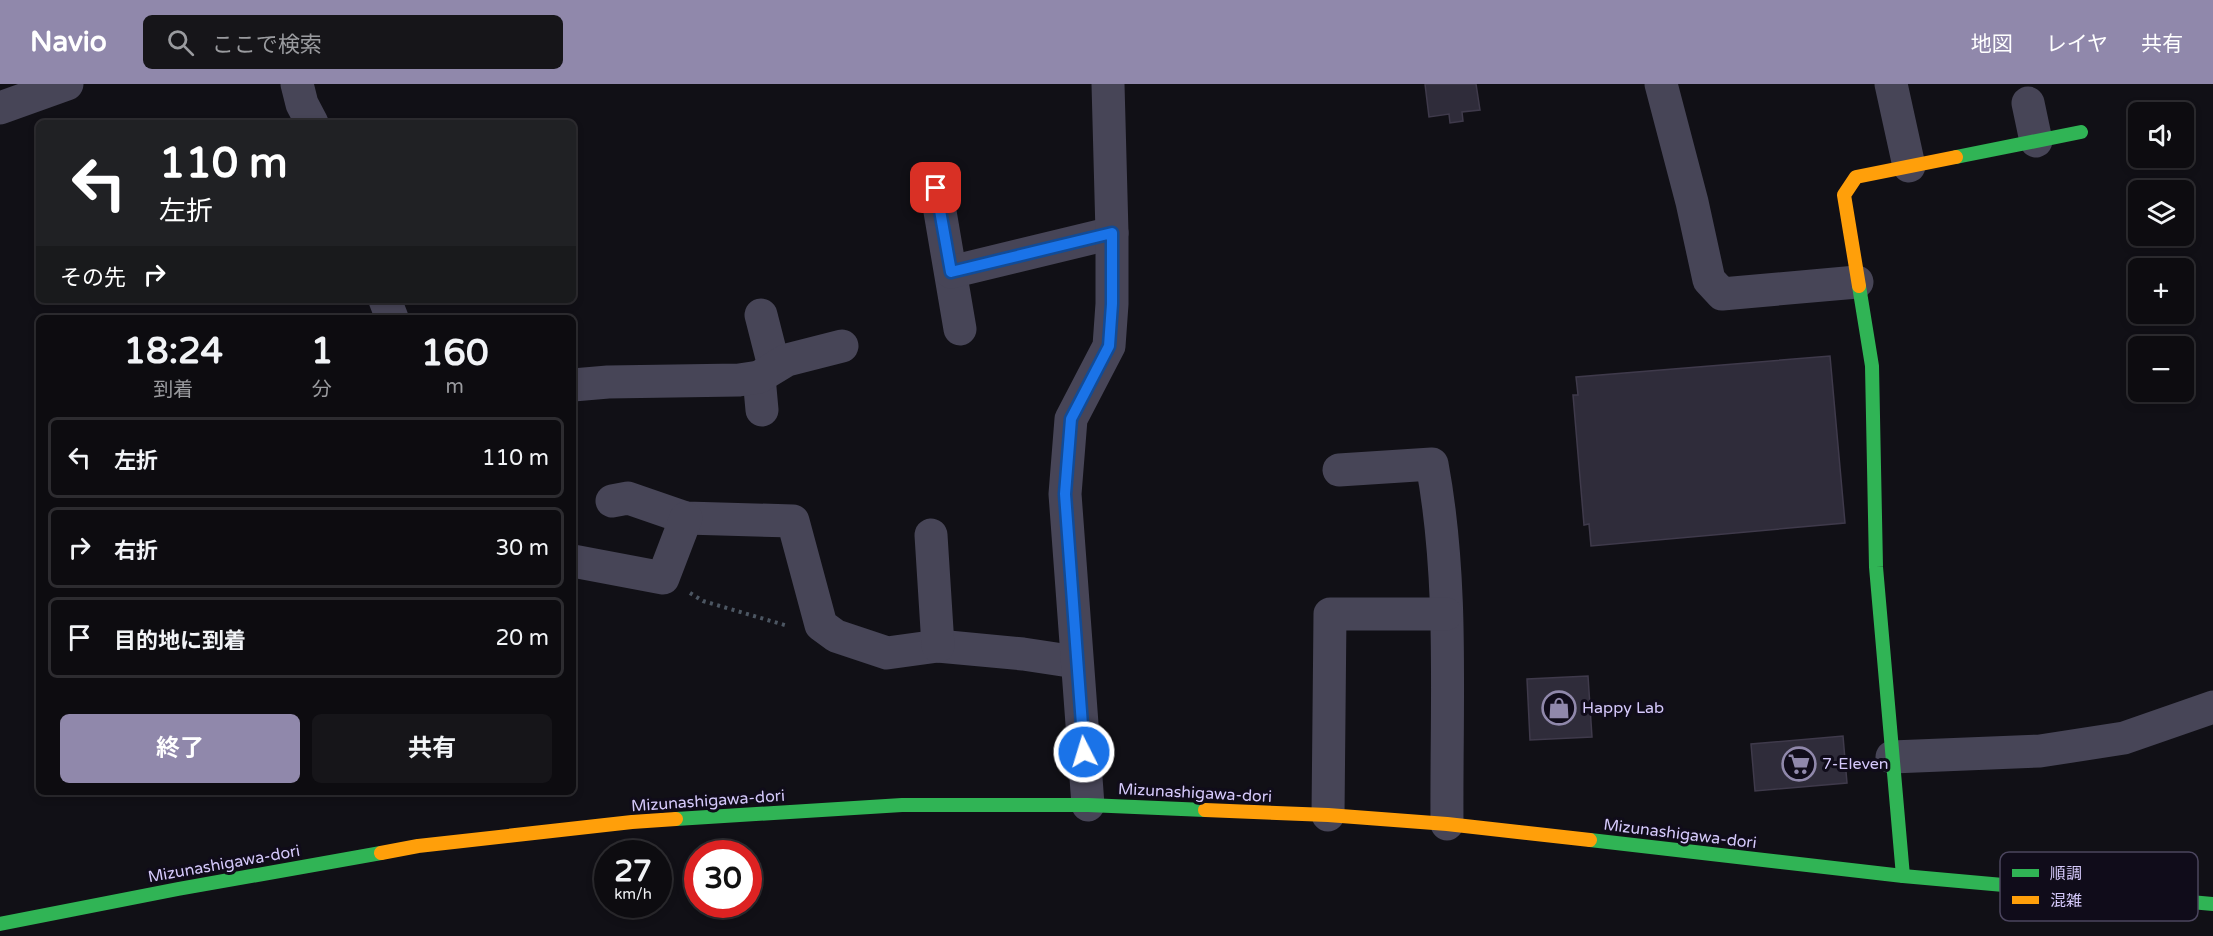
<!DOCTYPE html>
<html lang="ja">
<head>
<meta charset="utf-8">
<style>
  :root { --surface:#0d0c10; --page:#161519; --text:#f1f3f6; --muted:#9a9b9f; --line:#2d2c30; --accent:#9088ab }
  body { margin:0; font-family:"Varela Round","Noto Sans JP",sans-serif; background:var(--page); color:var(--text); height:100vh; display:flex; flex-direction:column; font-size:22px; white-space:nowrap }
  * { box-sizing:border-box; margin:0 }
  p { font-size:20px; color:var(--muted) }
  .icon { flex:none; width:33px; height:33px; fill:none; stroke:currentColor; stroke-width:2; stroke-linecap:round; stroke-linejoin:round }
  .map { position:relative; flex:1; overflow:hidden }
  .details { position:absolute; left:36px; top:231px; width:540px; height:480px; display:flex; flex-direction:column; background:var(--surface); border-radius:9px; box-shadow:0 3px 9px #0003,0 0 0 2px var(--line) }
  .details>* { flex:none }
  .guide { position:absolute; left:36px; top:36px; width:540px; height:183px; border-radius:9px; box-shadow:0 3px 9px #0003,0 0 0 2px var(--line); background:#202124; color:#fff; overflow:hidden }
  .tools { position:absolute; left:2128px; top:18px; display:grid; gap:12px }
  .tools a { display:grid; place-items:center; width:66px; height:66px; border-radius:9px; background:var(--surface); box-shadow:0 3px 9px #0003,0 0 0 2px var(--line); font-size:30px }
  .speed { position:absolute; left:594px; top:756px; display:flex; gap:12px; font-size:30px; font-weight:700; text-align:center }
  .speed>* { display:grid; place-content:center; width:78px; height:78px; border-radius:50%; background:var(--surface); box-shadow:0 3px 9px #0003,0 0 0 2px var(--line); line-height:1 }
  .speed small { font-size:15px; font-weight:400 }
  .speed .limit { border:9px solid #d22; background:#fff; color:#111 }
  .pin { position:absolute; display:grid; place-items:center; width:51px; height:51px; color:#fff; margin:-26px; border-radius:12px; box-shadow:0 3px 9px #0006 }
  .me { position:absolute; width:66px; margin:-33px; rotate:355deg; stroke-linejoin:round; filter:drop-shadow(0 0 4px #0008) }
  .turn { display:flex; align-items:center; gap:21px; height:126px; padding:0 24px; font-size:27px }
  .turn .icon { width:78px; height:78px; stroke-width:2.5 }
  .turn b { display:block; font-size:42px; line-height:51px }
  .then { display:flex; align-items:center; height:57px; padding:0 24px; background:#0003; gap:12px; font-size:22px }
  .eta { display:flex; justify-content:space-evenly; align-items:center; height:102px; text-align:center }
  .eta b { font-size:36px; font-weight:700; line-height:42px }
  .cta { display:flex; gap:12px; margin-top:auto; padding:12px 24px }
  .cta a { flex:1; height:69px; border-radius:9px; background:var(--accent); color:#fff; font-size:24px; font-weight:700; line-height:69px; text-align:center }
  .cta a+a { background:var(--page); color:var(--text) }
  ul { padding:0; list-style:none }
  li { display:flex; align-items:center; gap:18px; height:81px; margin:0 12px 9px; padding:0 12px; border:3px solid var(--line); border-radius:9px }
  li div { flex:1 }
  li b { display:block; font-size:22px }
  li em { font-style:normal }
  header { display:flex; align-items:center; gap:36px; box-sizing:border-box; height:84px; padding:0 30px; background:var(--accent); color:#fff }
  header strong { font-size:28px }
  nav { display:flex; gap:33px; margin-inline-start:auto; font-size:21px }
  .search { width:420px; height:54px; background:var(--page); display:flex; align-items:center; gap:15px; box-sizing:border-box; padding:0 21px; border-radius:9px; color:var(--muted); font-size:22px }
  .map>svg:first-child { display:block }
  .building { fill:#2f2c3a; stroke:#3f3a4b; stroke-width:1.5 }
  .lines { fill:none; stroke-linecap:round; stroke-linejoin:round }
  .path { stroke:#4c5662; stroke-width:4; stroke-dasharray:3 4.5; stroke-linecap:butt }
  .street { stroke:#474557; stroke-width:33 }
  .fast { stroke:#30b455; stroke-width:14 }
  .slow { stroke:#ff9f0a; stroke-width:14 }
  .route-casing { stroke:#114b97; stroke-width:15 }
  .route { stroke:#1a73e8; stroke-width:10 }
  .labels { text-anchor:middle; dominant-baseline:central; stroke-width:6; stroke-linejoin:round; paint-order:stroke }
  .poi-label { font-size:16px; fill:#d5c9fb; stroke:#100c1a; text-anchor:start }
  .street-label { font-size:16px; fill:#d5c9fb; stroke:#100c1a }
  .key { fill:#100c1a; stroke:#4b455e; stroke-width:1.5 }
  .key-label { font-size:16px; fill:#d5c9fb }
</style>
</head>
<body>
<header>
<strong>Navio</strong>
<div class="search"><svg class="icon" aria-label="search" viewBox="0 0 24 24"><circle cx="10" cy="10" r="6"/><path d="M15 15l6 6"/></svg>ここで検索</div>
<nav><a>地図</a><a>レイヤ</a><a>共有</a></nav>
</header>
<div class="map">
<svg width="2213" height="852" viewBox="0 0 2213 852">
  <rect width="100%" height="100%" fill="#111016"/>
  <g class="building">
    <path d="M1425,0H1476L1480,26L1462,28L1463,37L1450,39L1449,30L1429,33Z"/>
    <path d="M1830,272L1845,439L1591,462L1589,440L1584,441L1573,311H1578L1576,293Z"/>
    <path d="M1588,592L1592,653L1530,656L1527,595Z"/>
    <path d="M1843,652L1847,699L1755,707L1751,660Z"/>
  </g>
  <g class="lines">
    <path class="path" d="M690,509L703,517L788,542"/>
    <g class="street">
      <path d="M297,0L302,20L312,39"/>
      <path d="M1661,0L1692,118L1709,196L1722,210L1857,198"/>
      <path d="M1891,0L1909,82"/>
      <path d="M2028,19L2036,57"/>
      <path d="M0,24L67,0"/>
      <path d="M936,104L960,245"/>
      <path d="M951,188L1112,149"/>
      <path d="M385,216L392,234"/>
      <path d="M761,231L774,282"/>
      <path d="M759,293L762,326"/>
      <path d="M573,301L608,298L739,296L759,293L787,276L842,262"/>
      <path d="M1339,386L1432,380C1454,498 1446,621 1447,740"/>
      <path d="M612,417L628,414L686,434L793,437L821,541L836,552L887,569L938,562L1023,570L1076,578"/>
      <path d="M931,451L938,562"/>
      <path d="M573,477L663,494L686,434"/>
      <path d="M1892,673L2040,667L2124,654L2213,623"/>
      <path d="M1088,721L1065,410L1071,335L1109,262L1112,220V149L1108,0"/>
      <path d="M1328,731L1330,530H1446"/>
    </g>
    <g class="fast">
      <path d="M1956,73L2081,48"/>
      <path d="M1859,202L1872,282L1876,483L1903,792"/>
      <path d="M676,735L902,721H1088L1205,726"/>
      <path d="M1590,756L1903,792L2213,820"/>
      <path d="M0,840L178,805L381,769"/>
    </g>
    <g class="slow">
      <path d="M1859,202L1844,111L1856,93L1956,73"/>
      <path d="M1205,726L1328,731L1447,740L1590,756"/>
      <path d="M381,769L418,762L632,738L676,735"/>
    </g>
  </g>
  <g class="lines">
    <defs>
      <path id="route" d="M936,104L951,188L1112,149V220L1109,262L1071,335L1065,410L1084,668"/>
    </defs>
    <use href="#route" class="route-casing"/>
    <use href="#route" class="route"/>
  </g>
  <defs>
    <symbol id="shop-ring" viewBox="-11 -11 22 22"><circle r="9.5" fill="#100c1a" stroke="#9088ab" stroke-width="1.5"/><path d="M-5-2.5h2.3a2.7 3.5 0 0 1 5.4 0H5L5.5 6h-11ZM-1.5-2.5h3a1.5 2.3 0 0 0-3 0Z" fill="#9088ab"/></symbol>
    <symbol id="supermarket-ring" viewBox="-11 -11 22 22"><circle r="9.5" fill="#100c1a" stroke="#9088ab" stroke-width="1.5"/><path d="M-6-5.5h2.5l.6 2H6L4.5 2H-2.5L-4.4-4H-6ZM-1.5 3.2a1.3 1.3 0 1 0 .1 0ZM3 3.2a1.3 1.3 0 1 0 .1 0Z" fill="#9088ab"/></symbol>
  </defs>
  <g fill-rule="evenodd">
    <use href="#shop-ring" x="1540" y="605" width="38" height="38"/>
    <use href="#supermarket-ring" x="1780" y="661" width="38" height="38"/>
  </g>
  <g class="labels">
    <g class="poi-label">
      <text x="1582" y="624">Happy Lab</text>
      <text x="1822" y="680">7-Eleven</text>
    </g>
    <g class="street-label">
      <text transform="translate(1195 709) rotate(3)">Mizunashigawa-dori</text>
      <text transform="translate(708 717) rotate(-4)">Mizunashigawa-dori</text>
      <text transform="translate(1680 750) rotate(7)">Mizunashigawa-dori</text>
      <text transform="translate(224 780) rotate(-10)">Mizunashigawa-dori</text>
    </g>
  </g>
  <rect x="2000" y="768" width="198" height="69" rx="9" class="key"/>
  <rect x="2012" y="785" width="27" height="8" fill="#30b455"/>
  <rect x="2012" y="812" width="27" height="8" fill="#ff9f0a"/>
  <g class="key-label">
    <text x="2050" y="795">順調</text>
    <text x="2050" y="822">混雑</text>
  </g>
</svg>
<div class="tools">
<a><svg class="icon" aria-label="sound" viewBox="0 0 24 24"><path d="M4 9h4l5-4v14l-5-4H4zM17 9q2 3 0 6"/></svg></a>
<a><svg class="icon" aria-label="layers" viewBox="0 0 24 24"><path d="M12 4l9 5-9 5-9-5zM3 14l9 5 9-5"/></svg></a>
<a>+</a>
<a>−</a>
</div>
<div class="speed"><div>27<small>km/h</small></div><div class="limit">30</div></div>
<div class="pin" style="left:936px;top:104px;background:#d93025"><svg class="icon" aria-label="arrive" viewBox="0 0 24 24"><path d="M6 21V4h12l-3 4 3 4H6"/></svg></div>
<svg class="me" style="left:1084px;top:668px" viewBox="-20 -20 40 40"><circle r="17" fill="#1a73e8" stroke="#fff" stroke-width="3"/><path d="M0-11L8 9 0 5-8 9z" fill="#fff"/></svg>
<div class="guide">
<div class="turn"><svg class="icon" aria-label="left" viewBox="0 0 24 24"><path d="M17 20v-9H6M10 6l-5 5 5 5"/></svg><div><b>110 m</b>左折</div></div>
<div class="then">その先<svg class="icon" aria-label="right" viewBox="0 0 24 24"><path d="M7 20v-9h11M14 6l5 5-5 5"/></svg></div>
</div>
<section class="details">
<div class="eta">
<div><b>18:24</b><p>到着</p></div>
<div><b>1</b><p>分</p></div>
<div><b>160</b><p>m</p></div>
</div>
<ul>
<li><svg class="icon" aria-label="left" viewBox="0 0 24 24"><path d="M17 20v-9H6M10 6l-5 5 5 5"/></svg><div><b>左折</b></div><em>110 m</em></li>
<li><svg class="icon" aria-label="right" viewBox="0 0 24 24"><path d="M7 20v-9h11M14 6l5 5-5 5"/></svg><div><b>右折</b></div><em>30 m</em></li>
<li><svg class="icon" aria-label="arrive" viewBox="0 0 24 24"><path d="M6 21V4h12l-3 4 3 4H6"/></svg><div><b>目的地に到着</b></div><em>20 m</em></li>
</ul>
<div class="cta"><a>終了</a><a>共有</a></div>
</section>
</div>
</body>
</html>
